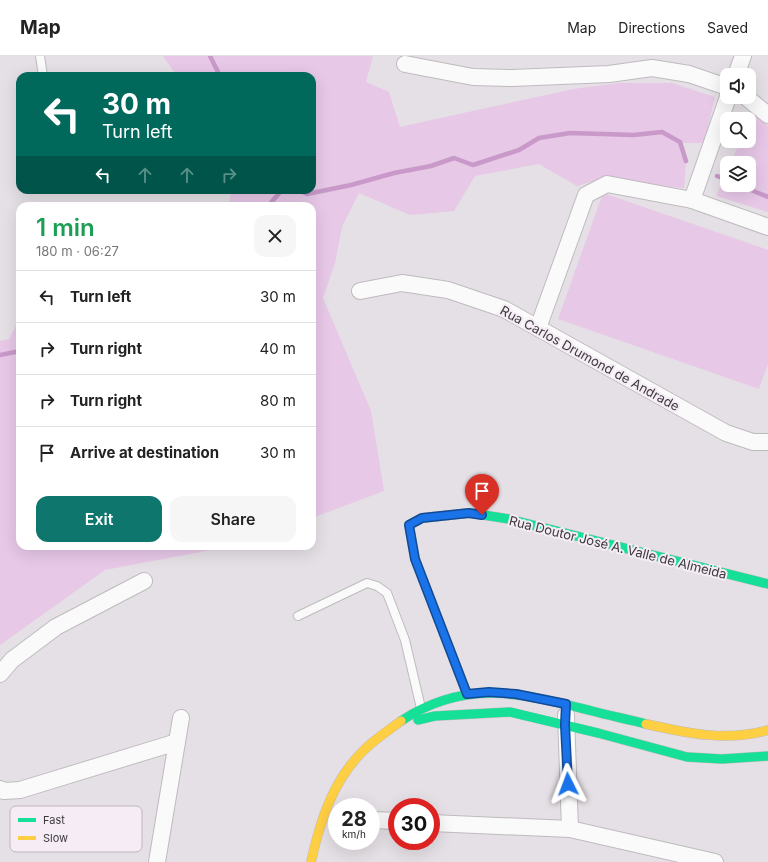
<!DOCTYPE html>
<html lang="en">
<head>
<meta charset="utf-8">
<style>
  :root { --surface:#fff; --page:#f6f6f6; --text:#222; --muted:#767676; --line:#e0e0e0; --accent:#0f766e }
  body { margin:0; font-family:Inter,sans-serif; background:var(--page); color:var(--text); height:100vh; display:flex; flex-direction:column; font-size:15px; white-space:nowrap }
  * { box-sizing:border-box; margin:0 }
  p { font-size:13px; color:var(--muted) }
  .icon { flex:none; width:22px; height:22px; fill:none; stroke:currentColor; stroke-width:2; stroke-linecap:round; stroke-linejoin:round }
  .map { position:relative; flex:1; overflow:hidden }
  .drawer { position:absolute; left:16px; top:146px; width:300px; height:348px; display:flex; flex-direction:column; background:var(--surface); border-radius:12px; box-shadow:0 4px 16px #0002 }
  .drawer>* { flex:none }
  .top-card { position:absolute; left:16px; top:16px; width:300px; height:122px; border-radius:12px; box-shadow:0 4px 16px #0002; background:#00695c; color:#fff; overflow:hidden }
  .controls { position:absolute; left:720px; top:12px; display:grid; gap:8px }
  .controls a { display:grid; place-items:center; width:36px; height:36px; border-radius:8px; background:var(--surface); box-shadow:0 4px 16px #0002; font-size:20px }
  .speed { position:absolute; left:328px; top:742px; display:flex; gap:8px; font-size:20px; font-weight:700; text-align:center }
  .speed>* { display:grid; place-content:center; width:52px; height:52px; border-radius:50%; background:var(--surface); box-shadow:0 4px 16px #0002; line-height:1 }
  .speed small { font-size:10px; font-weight:400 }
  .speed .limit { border:6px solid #d22; background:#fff; color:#111 }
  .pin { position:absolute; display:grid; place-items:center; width:34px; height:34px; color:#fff; margin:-41px -17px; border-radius:50% 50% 50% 0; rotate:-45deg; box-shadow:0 0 4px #0007 }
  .pin .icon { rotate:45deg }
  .me { position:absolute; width:44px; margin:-22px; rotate:357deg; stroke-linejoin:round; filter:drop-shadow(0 0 3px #0008) }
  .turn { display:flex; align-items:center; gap:14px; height:84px; padding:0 20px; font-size:18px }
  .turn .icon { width:52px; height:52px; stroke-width:2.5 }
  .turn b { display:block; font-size:28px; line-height:34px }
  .lanes { display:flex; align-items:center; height:38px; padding:0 20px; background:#0003; justify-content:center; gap:20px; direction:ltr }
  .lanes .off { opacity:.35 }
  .round { display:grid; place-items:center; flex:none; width:42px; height:42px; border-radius:12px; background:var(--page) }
  .head { display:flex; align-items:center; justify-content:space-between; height:68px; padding:0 20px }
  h1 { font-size:24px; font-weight:600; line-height:30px; color:#1e9e55 }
  .cta { display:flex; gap:8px; margin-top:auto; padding:8px 20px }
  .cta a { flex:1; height:46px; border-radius:12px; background:var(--accent); color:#fff; font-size:16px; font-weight:600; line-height:46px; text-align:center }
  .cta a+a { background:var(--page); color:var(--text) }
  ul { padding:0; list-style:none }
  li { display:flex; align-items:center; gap:12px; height:52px; padding:0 20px; border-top:1px solid var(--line) }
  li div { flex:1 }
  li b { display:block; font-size:15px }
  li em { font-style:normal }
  header { display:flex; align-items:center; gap:24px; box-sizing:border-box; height:56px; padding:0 20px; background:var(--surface); border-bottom:1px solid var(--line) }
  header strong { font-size:19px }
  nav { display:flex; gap:22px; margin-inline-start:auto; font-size:14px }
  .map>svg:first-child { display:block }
  .green { fill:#e7c8e7 }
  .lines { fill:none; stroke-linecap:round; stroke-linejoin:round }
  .stream { stroke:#c899c9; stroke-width:4.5 }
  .lane-casing { stroke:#bebbbe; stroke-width:10 }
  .street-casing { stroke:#bebbbe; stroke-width:18 }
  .fast-casing { stroke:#bebbbe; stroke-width:10 }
  .slow-casing { stroke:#bebbbe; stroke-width:10 }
  .lane { stroke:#fbfafb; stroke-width:8 }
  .street { stroke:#fbfafb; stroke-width:16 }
  .fast { stroke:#16e098; stroke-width:9 }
  .slow { stroke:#ffcf43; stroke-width:9 }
  .route-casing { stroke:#114b97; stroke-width:10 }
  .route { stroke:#1a73e8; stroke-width:7 }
  .labels { text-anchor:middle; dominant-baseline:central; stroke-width:4; stroke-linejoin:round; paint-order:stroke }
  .street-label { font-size:13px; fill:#3d3a3d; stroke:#f5ecf5 }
  .key { fill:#f5ecf5; stroke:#beb7be; stroke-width:1 }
  .key-label { font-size:11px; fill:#3d3a3d }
</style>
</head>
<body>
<header>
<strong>Map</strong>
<nav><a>Map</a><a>Directions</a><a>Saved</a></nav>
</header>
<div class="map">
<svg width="768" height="806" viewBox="0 0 768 806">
  <rect width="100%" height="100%" fill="#e5e0e5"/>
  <g class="green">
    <path d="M163,0H373L366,26L389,36L400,71L573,33L619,27H672L715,41L704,87H680L686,105L684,132L601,123L577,130L539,108L475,120L454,155L410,159L359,137L342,171L335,207L323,242L371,355L384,435L312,462V150H228L232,134H312V20H177Z"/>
    <path d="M756,59L768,70V156L716,140L727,114V129H749V107H730L741,85H749V71Z"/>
    <path d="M603,137L768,194V308L759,333L558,263Z"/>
    <path d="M20,262V490H232L105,514L0,589V285L9,283Z"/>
  </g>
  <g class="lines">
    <g class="stream">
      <path d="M210,0L220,20"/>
      <path d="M717,120L727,124"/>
      <path d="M739,129L768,141"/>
      <path d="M298,134L307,138L351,129L394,117L431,110L454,102L473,109L519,94L539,82L570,77L634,79L662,76L680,86L686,105"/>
      <path d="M268,150L282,134"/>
      <path d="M0,299L20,295"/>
    </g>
    <defs>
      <g id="lane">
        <path d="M40,0L43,20"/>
        <path d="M298,560L367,527L377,530L387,537L405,584L421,652"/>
      </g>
      <g id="street">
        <path d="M405,8L473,21L512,22L609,18L652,12L689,18L727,31"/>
        <path d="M736,19L743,0"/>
        <path d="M746,41L768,59"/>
        <path d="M692,144L728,41"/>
        <path d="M360,235L402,227L448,234L504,253L726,377L753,386H768"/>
        <path d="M538,272L586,139L607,128L692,144L768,171"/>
        <path d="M0,618L12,604L56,571L144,525"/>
        <path d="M566,659L570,773"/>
        <path d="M0,733L4,735L20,734L177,686"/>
        <path d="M371,764L397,765"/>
        <path d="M431,767L570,773L715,806"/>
        <path d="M157,806L181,662"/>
      </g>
      <g id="fast">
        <path d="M477,458L509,463L768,528"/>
        <path d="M418,664L435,660L510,656L598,677L687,701L722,703L768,700"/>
        <path d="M401,665C466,622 522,637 592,655C610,660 628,663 646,668"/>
      </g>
      <g id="slow">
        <path d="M467,638L415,503L409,469L422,462L469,457L477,458"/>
        <path d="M646,668C686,677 727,686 768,674"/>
        <path d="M311,806C320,765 333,724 364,694C375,683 389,674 401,665"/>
      </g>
    </defs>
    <use href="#lane" class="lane-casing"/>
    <use href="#street" class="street-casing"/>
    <use href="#fast" class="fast-casing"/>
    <use href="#slow" class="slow-casing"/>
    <use href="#lane" class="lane"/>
    <use href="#street" class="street"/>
    <use href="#fast" class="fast"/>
    <use href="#slow" class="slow"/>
  </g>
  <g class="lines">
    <defs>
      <path id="route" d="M482,459L469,457L422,462L409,469L415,503L467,638L489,636L516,638L566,648L565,669L568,728"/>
    </defs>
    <use href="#route" class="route-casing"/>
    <use href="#route" class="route"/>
  </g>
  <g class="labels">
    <g class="street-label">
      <text transform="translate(590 302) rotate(29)">Rua Carlos Drumond de Andrade</text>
      <text transform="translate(618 491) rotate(14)">Rua Doutor José A. Valle de Almeida</text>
    </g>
  </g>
  <rect x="10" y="750" width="132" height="46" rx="6" class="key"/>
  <rect x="18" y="762" width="18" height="4" fill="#16e098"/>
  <rect x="18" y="780" width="18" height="4" fill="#ffcf43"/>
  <g class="key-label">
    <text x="43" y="768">Fast</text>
    <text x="43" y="786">Slow</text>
  </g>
</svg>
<div class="controls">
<a><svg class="icon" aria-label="sound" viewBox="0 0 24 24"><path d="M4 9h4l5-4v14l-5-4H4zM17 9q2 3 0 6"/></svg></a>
<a><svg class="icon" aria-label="search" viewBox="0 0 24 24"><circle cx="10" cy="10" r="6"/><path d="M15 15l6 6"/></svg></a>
<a><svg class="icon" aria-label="layers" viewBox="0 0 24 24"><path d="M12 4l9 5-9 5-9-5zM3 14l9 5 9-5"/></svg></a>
</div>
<div class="speed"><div>28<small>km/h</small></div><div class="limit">30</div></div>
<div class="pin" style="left:482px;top:459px;background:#d93025"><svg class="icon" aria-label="arrive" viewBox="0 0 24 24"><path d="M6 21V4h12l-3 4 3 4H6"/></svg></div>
<svg class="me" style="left:568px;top:728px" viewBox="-20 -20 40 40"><path d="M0-17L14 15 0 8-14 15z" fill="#1a73e8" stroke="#fff" stroke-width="4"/></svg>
<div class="top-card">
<div class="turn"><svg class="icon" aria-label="left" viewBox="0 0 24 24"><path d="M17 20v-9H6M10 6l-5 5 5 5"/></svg><div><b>30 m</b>Turn left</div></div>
<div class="lanes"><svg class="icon" aria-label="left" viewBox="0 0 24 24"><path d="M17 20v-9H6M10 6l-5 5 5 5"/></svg><svg class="icon off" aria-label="ahead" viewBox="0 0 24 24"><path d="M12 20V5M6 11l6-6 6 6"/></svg><svg class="icon off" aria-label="ahead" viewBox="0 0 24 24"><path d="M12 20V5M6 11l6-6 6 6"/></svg><svg class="icon off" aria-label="right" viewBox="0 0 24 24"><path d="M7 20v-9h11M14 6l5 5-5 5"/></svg></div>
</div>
<section class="drawer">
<div class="head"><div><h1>1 min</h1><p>180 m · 06:27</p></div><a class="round"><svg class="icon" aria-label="close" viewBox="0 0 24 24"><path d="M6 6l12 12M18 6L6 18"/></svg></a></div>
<ul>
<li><svg class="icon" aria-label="left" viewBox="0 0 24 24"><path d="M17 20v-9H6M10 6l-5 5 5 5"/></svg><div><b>Turn left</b></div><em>30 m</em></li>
<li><svg class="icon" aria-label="right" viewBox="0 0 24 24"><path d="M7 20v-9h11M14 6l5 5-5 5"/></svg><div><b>Turn right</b></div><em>40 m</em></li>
<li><svg class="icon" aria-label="right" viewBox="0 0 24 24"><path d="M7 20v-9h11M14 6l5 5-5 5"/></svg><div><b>Turn right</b></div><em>80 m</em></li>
<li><svg class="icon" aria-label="arrive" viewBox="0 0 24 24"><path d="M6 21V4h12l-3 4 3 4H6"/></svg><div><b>Arrive at destination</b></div><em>30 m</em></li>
</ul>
<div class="cta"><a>Exit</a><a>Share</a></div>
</section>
</div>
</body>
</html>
